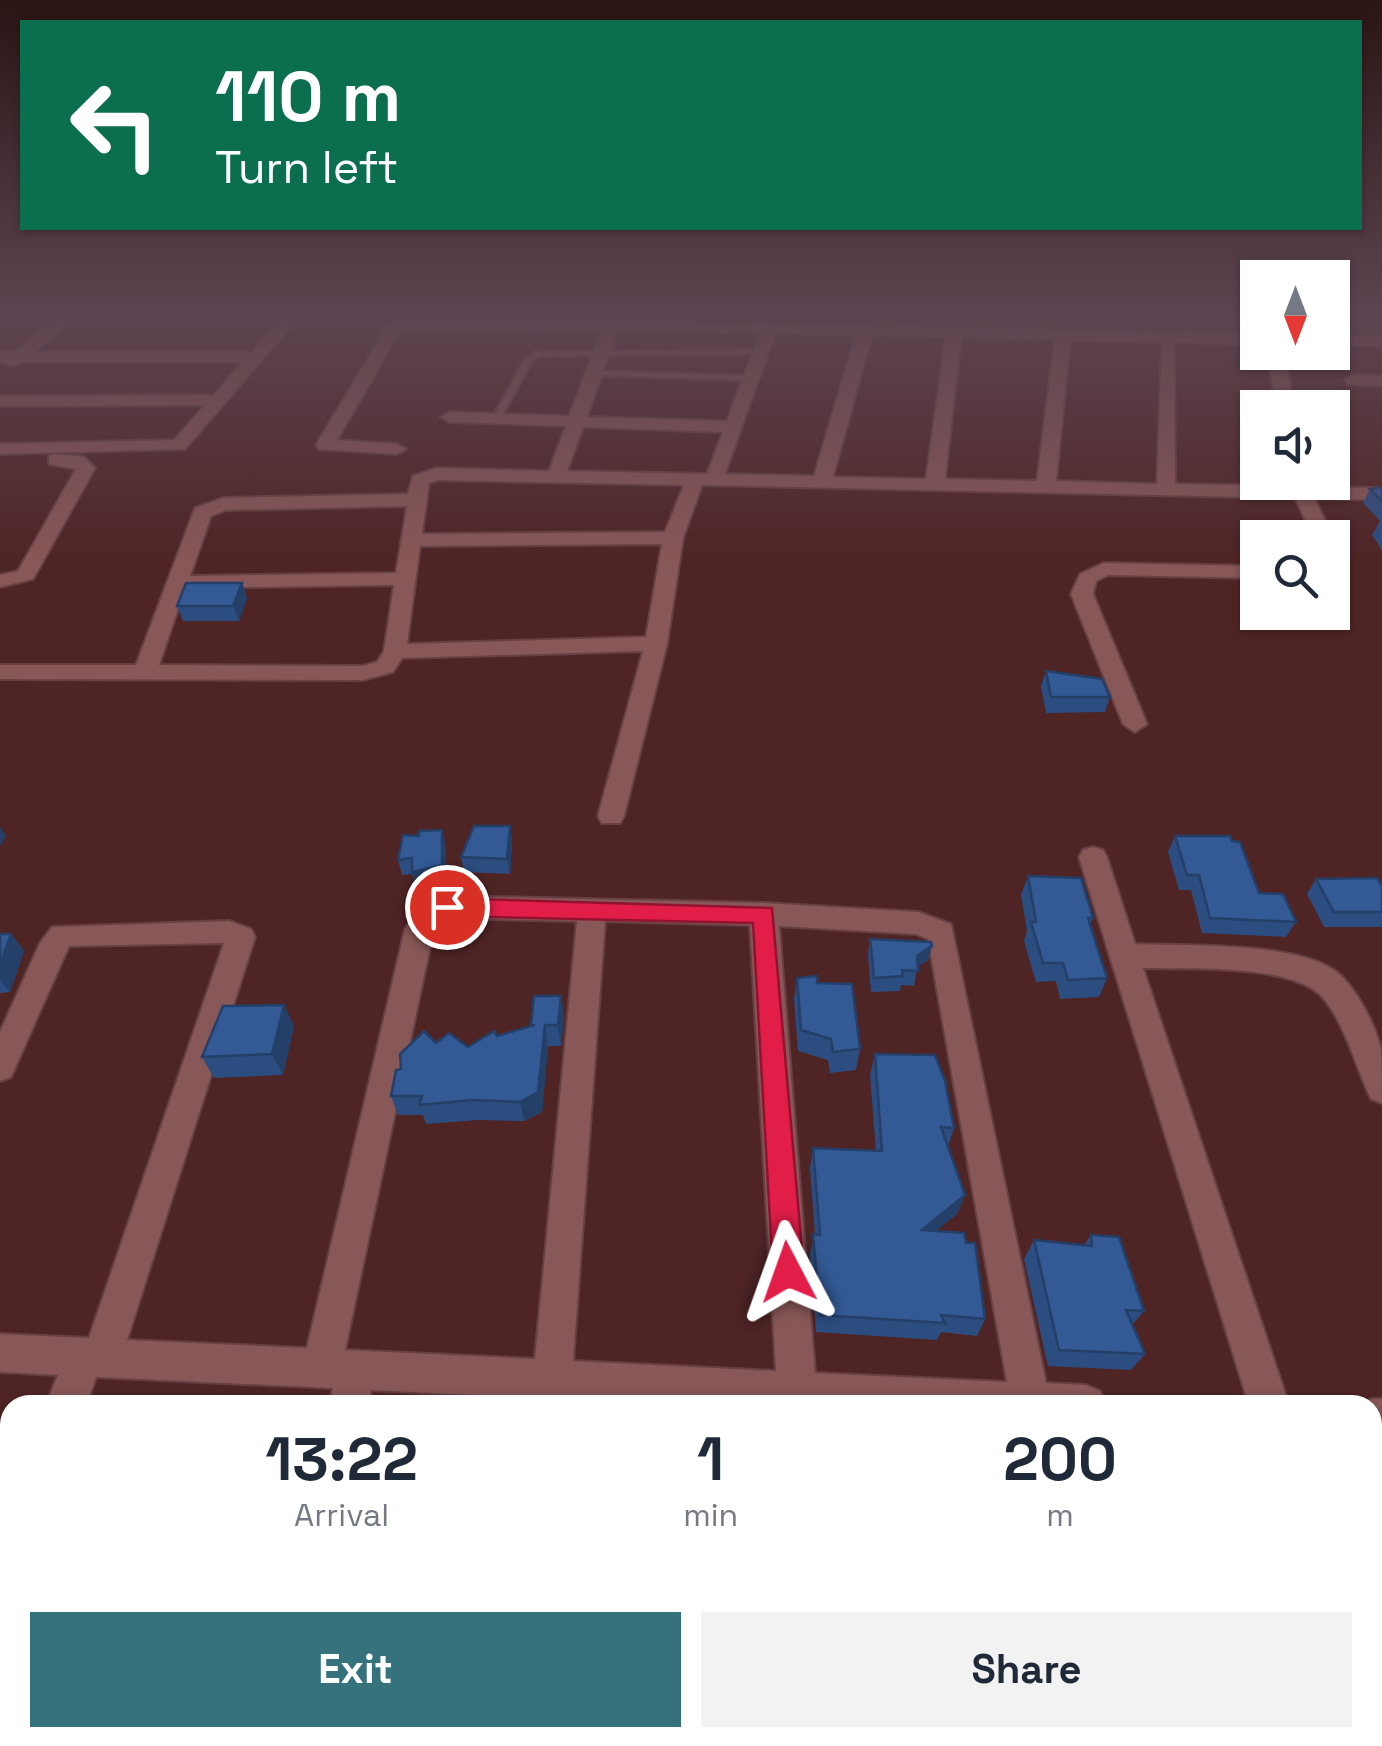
<!DOCTYPE html>
<html lang="en">
<head>
<meta charset="utf-8">
<style>
  :root { --surface:#fff; --page:#f2f2f3; --text:#1f2937; --muted:#747a83; --accent:#36727c }
  body { margin:0; font-family:"Space Grotesk",sans-serif; background:var(--page); color:var(--text); height:100vh; display:flex; flex-direction:column; font-size:38px; white-space:nowrap }
  * { box-sizing:border-box; margin:0 }
  p { font-size:32px; color:var(--muted) }
  .icon { flex:none; width:55px; height:55px; fill:none; stroke:currentColor; stroke-width:2; stroke-linecap:round; stroke-linejoin:round }
  .map { position:relative; flex:1; overflow:hidden }
  .panel { position:absolute; left:0px; top:1395px; width:1382px; height:352px; display:flex; flex-direction:column; background:var(--surface); border-radius:30px 30px 0 0; box-shadow:0 2px 8px #0004 }
  .panel>* { flex:none }
  .top-card { position:absolute; left:20px; top:20px; width:1342px; height:210px; border-radius:0px; box-shadow:0 2px 8px #0004; background:#0b6e4f; color:#fff; overflow:hidden }
  .needle { width:65px; rotate:180deg }
  .buttons { position:absolute; left:1240px; top:260px; display:grid; gap:20px }
  .buttons a { display:grid; place-items:center; width:110px; height:110px; border-radius:0px; background:var(--surface); box-shadow:0 2px 8px #0004; font-size:50px }
  .pin { position:absolute; display:grid; place-items:center; width:85px; height:85px; color:#fff; margin:-42px; border:5px solid #fff; border-radius:50%; box-shadow:0 2px 10px #0007 }
  .me { position:absolute; width:110px; margin:-55px; rotate:356deg; stroke-linejoin:round; filter:drop-shadow(0 0 8px #0008) }
  .turn { display:flex; align-items:center; gap:35px; height:210px; padding:0 30px; font-size:45px }
  .turn .icon { width:130px; height:130px; stroke-width:2.5 }
  .turn b { display:block; font-size:70px; line-height:85px }
  .eta { display:flex; justify-content:space-evenly; align-items:center; height:170px; text-align:center }
  .eta b { font-size:60px; font-weight:700; line-height:70px }
  .button { display:flex; gap:20px; margin-top:auto; padding:20px 30px }
  .button a { flex:1; height:115px; border-radius:0px; background:var(--accent); color:#fff; font-size:40px; font-weight:700; line-height:115px; text-align:center }
  .button a+a { background:var(--page); color:var(--text) }
  .map>svg:first-child { display:block }
  .lines { fill:none; stroke-linecap:round; stroke-linejoin:round }
  .service-casing { stroke:#664043; stroke-width:5 }
  .minor-casing { stroke:#664043; stroke-width:4 }
  .service { fill:#885757; fill-rule:evenodd }
  .minor { fill:#885757; fill-rule:evenodd }
  .wall { fill:#2c4d80 }
  .shaded-wall { fill:#243f68 }
  .building { fill:#335a95; stroke:#243f68; stroke-width:2.5 }
  .route { fill:#e11d48; stroke:#92132f; stroke-width:2.5 }
</style>
</head>
<body>
<div class="map">
<svg width="1382" height="1746" viewBox="0 0 1382 1746">
  <rect width="100%" height="100%" fill="#4f2425"/>
  <g class="lines">
    <defs>
      <g id="service">
        <path d="M761,350L765,352L764,354L540,356L531,362L500,420L493,418L524,361L535,352Z"/>
        <path d="M592,371L751,376L755,378L751,380L595,375L591,373Z"/>
      </g>
      <g id="minor">
        <path d="M60,316H78L34,352H252L284,316H300L185,449L0,454V444L174,440L205,405L0,406V396L214,395L243,362H22L13,366L0,362V352H14Z"/>
        <path d="M406,316L606,321L607,316H623L621,321L1258,334V344L1174,342L1175,484L1290,486L1288,482H1307L1309,487L1382,488V500L1314,498L1334,538L1332,540L1314,538L1295,498L702,485L683,538L667,644L624,816L620,823H602L598,816L643,651L402,658L393,672L363,680L0,679V665H136L195,508L223,498L408,494L413,476L437,468L549,471L566,426L450,422L441,417L450,412L569,416L602,330L402,328L337,440L397,444L406,449L397,454L319,449L316,445L388,325ZM618,330L760,333L727,421L587,417ZM775,333L856,335L814,476L725,474ZM872,335L946,337L926,479L833,477ZM961,337L1055,339L1037,481L945,479ZM1070,340L1162,342L1157,484L1056,481ZM583,427L723,432L707,474L567,471ZM439,480L684,485L665,532L422,534L429,483ZM407,506L396,573L190,576L211,516L226,510ZM662,544L646,637L407,644L420,546ZM394,585L384,651L377,662L363,666L159,665L185,588Z"/>
        <path d="M1332,335L1382,336V346L1332,345Z"/>
        <path d="M1268,352H1284L1294,408H1276Z"/>
        <path d="M1353,375L1382,376V386L1347,384L1345,380Z"/>
        <path d="M55,454L84,457L95,468L33,579L0,587V575L18,571L76,469L49,464V456Z"/>
        <path d="M1332,547L1339,549L1346,560L1332,568Z"/>
        <path d="M1104,563L1258,566V578L1108,575L1096,581L1093,594L1147,724L1135,732L1123,724L1071,594L1080,574Z"/>
        <path d="M1093,847L1103,850L1107,857L1135,944C1186,946 1293,942 1334,970C1355,985 1375,1024 1381,1049C1382,1065 1382,1086 1382,1103L1371,1099C1355,1066 1347,1028 1324,999C1295,963 1188,969 1143,968L1289,1405H1249L1079,857L1083,850Z"/>
        <path d="M447,896L764,903L918,912L951,924L1046,1383L1086,1385L1100,1391L1106,1405H680L371,1390L369,1405H329L333,1388L96,1377L86,1405H46L58,1375L0,1372V1334L89,1338L224,943L69,946L11,1077L0,1081V1032L40,943L52,927L229,921L251,929L255,937L127,1340L307,1348L405,929L424,903ZM447,918L577,921L535,1359L345,1350L433,933ZM605,921L750,925L776,1371L573,1361ZM779,926L916,934L928,939L1007,1382L815,1373Z"/>
        <path d="M1372,1399H1382V1439H1372V1405H1358Z"/>
        <path d="M10,1534V1598L0,1603V1538Z"/>
        <path d="M260,1738H306L305,1746H259Z"/>
      </g>
    </defs>
    <use href="#service" class="service-casing"/>
    <use href="#minor" class="minor-casing"/>
    <use href="#service" class="service"/>
    <use href="#minor" class="minor"/>
  </g>
  <g class="wall">
    <path d="M1382,487V550L1372,535L1380,521L1363,503L1370,489Z"/>
    <path d="M242,583L247,598L239,621H183L177,606Z"/>
    <path d="M1046,671L1110,697L1105,712L1046,713L1041,686Z"/>
    <path d="M510,826L512,842L510,874L464,872L461,857Z"/>
    <path d="M1175,836L1259,893L1296,922L1286,937L1202,933L1191,890H1179L1168,852Z"/>
    <path d="M446,845V880L416,887L412,874L402,875L398,860Z"/>
    <path d="M1028,876L1093,918L1090,924L1107,978L1099,997L1060,999L1056,981L1036,982L1024,941L1027,931L1021,895Z"/>
    <path d="M1316,879L1382,886V927H1324L1307,894Z"/>
    <path d="M0,934H11L24,951L10,992L0,993Z"/>
    <path d="M870,939L932,946L928,960L917,967L914,986L901,985L900,991L871,992L868,954Z"/>
    <path d="M797,978L817,983L860,1049L856,1070L830,1073L828,1060L798,1051L794,999Z"/>
    <path d="M561,996L564,1017L561,1046H548L542,1112L524,1121L477,1120L426,1124L423,1115H398L391,1096L401,1069L436,1043L468,1047L532,1026Z"/>
    <path d="M284,1005L294,1026L283,1075L214,1078L202,1057Z"/>
    <path d="M875,1054L954,1128L948,1146L965,1195L957,1214L936,1231L985,1319L977,1336L941,1332L937,1340L816,1332L810,1253L815,1235L810,1168L813,1148L876,1151L870,1075Z"/>
    <path d="M1091,1235L1144,1311L1132,1325L1145,1354L1131,1370L1048,1366L1024,1259L1034,1240L1084,1245Z"/>
  </g>
  <g class="shaded-wall">
    <path d="M242,583L247,598L239,621L233,606Z"/>
    <path d="M510,826L512,842L510,874L507,859Z"/>
    <path d="M0,827L6,836L0,846Z"/>
    <path d="M442,830L446,845V880L416,887L412,872Z"/>
    <path d="M11,934L24,951L10,992L0,980V964Z"/>
    <path d="M932,946L928,960L913,970L917,956Z"/>
    <path d="M561,996L564,1017L561,1046L558,1025Z"/>
    <path d="M284,1005L294,1026L283,1075L272,1054Z"/>
    <path d="M545,1025L548,1046L542,1112L524,1121L520,1102Z"/>
    <path d="M965,1195L957,1214L915,1248L922,1230Z"/>
  </g>
  <g class="building">
    <path d="M1382,487V501L1370,489Z"/>
    <path d="M186,583H242L233,606H177Z"/>
    <path d="M1046,671L1102,679L1110,697H1051Z"/>
    <path d="M474,826H510L507,859L461,857Z"/>
    <path d="M442,830V865L412,872V858L398,860L403,835L419,836V831Z"/>
    <path d="M1175,836H1230L1232,841L1240,842L1259,893L1283,894L1296,922L1210,918L1199,875H1187Z"/>
    <path d="M1028,876L1081,878L1093,918H1088L1107,978L1068,980L1063,963H1043L1031,922H1036Z"/>
    <path d="M1377,878L1382,886V912H1334L1316,879Z"/>
    <path d="M0,934H11L0,964Z"/>
    <path d="M870,939L931,942L932,946L917,956L918,971L902,970L903,976L874,978Z"/>
    <path d="M817,976V983L852,984L860,1049L833,1052L831,1039L801,1030L797,978Z"/>
    <path d="M534,996H561L558,1025H545L538,1092L520,1102L472,1100L419,1105L422,1096H391L396,1070L401,1069L400,1054L424,1031L436,1043L449,1033L468,1047L494,1031L497,1036L535,1025H531Z"/>
    <path d="M284,1005L272,1054L202,1057L223,1006Z"/>
    <path d="M875,1054L935,1055L945,1081L954,1128L941,1127L965,1195L922,1230L964,1233L966,1243H975L985,1319L941,1315L945,1323L820,1315L813,1234L820,1235L813,1148L882,1151Z"/>
    <path d="M1091,1235L1119,1237L1144,1311L1126,1310L1145,1354L1059,1350L1034,1240L1092,1246Z"/>
  </g>
  <linearGradient id="sky" x2="0" y2="1"><stop stop-color="#2b1414"/><stop offset="0.56" stop-color="#5d4551"/><stop offset="1" stop-color="#5d4551" stop-opacity="0"/></linearGradient>
  <rect width="1382" height="560" fill="url(#sky)"/>
  <path class="route" d="M447,898L772,908L804,1272L799,1282L788,1287L778,1282L773,1272L753,923L447,916L436,907Z"/>
</svg>
<div class="buttons">
<a><svg class="needle" viewBox="-14 -14 28 28"><path d="M0-13l5 13h-10z" fill="#e53935"/><path d="M0 13l5-13h-10z" fill="#747a83"/></svg></a>
<a><svg class="icon" aria-label="sound" viewBox="0 0 24 24"><path d="M4 9h4l5-4v14l-5-4H4zM17 9q2 3 0 6"/></svg></a>
<a><svg class="icon" aria-label="search" viewBox="0 0 24 24"><circle cx="10" cy="10" r="6"/><path d="M15 15l6 6"/></svg></a>
</div>
<div class="pin" style="left:447px;top:907px;background:#d93025"><svg class="icon" aria-label="arrive" viewBox="0 0 24 24"><path d="M6 21V4h12l-3 4 3 4H6"/></svg></div>
<svg class="me" style="left:788px;top:1272px" viewBox="-20 -20 40 40"><path d="M0-17L14 15 0 8-14 15z" fill="#e11d48" stroke="#fff" stroke-width="4"/></svg>
<div class="top-card">
<div class="turn"><svg class="icon" aria-label="left" viewBox="0 0 24 24"><path d="M17 20v-9H6M10 6l-5 5 5 5"/></svg><div><b>110 m</b>Turn left</div></div>
</div>
<section class="panel">
<div class="eta">
<div><b>13:22</b><p>Arrival</p></div>
<div><b>1</b><p>min</p></div>
<div><b>200</b><p>m</p></div>
</div>
<div class="button"><a>Exit</a><a>Share</a></div>
</section>
</div>
</body>
</html>
